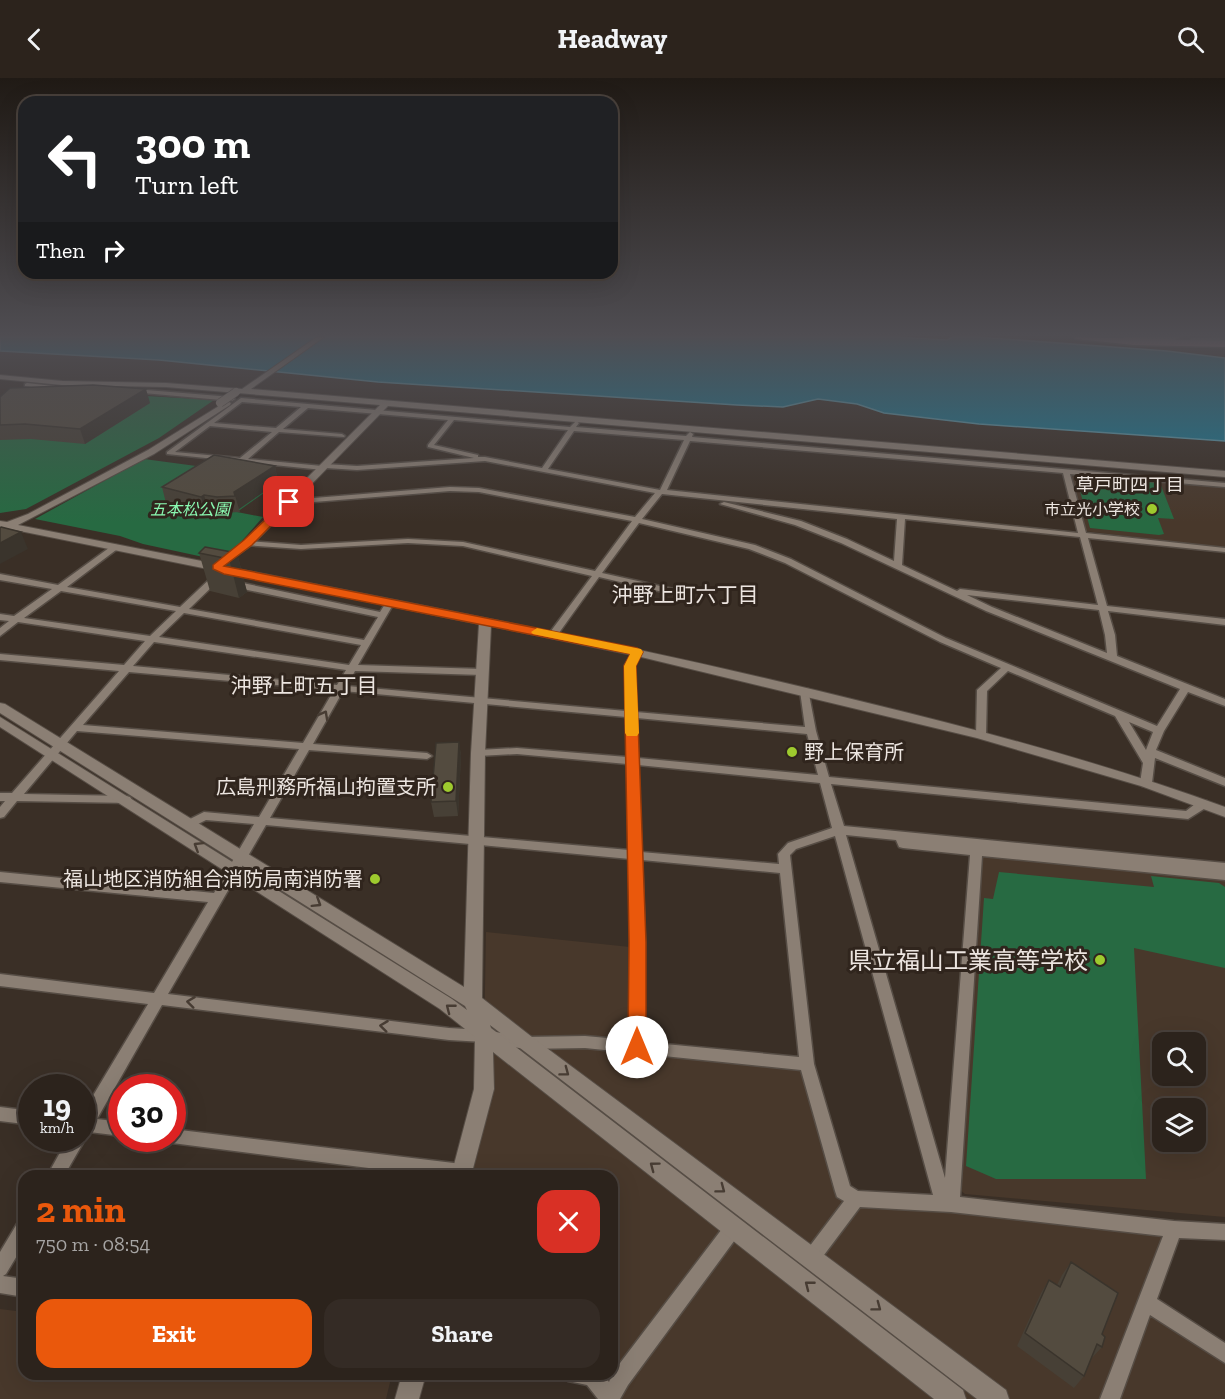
<!DOCTYPE html>
<html lang="en">
<head>
<meta charset="utf-8">
<style>
  :root { --surface:#2c231c; --page:#342b25; --text:#f1f3f6; --muted:#a6a4a3; --line:#48403b; --accent:#ea580c }
  body { margin:0; font-family:"Zilla Slab","Noto Sans JP",serif; background:var(--page); color:var(--text); height:100vh; display:flex; flex-direction:column; font-size:22px; white-space:nowrap }
  * { box-sizing:border-box; margin:0 }
  p { font-size:20px; color:var(--muted) }
  .icon { flex:none; width:33px; height:33px; fill:none; stroke:currentColor; stroke-width:2; stroke-linecap:round; stroke-linejoin:round }
  .map { position:relative; flex:1; overflow:hidden }
  .drawer { position:absolute; left:18px; top:1092px; width:600px; height:210px; display:flex; flex-direction:column; background:var(--surface); border-radius:18px; box-shadow:0 6px 24px #0002,0 0 0 2px var(--line) }
  .drawer>* { flex:none }
  .hud { position:absolute; left:18px; top:18px; width:600px; height:183px; border-radius:18px; box-shadow:0 6px 24px #0002,0 0 0 2px var(--line); background:#202124; color:#fff; overflow:hidden }
  .buttons { position:absolute; left:1152px; top:954px; display:grid; gap:12px }
  .buttons a { display:grid; place-items:center; width:54px; height:54px; border-radius:12px; background:var(--surface); box-shadow:0 6px 24px #0002,0 0 0 2px var(--line); font-size:30px }
  .speed { position:absolute; left:18px; top:996px; display:flex; gap:12px; font-size:30px; font-weight:700; text-align:center }
  .speed>* { display:grid; place-content:center; width:78px; height:78px; border-radius:50%; background:var(--surface); box-shadow:0 6px 24px #0002,0 0 0 2px var(--line); line-height:1 }
  .speed small { font-size:15px; font-weight:400 }
  .speed .limit { border:9px solid #d22; background:#fff; color:#111 }
  .pin { position:absolute; display:grid; place-items:center; width:51px; height:51px; color:#fff; margin:-26px; border-radius:12px; box-shadow:0 3px 9px #0006 }
  .me { position:absolute; width:66px; margin:-33px; rotate:0deg; stroke-linejoin:round; filter:drop-shadow(0 0 4px #0008) }
  .turn { display:flex; align-items:center; gap:21px; height:126px; padding:0 18px; font-size:27px }
  .turn .icon { width:78px; height:78px; stroke-width:2.5 }
  .turn b { display:block; font-size:42px; line-height:51px }
  .then { display:flex; align-items:center; height:57px; padding:0 18px; background:#0003; gap:12px; font-size:22px }
  .round { display:grid; place-items:center; flex:none; width:63px; height:63px; border-radius:18px; background:var(--page) }
  .summary { display:flex; align-items:center; justify-content:space-between; height:102px; padding:0 18px }
  h1 { font-size:36px; font-weight:700; line-height:45px; color:var(--accent) }
  .cta { display:flex; gap:12px; margin-top:auto; padding:12px 18px }
  .cta a { flex:1; height:69px; border-radius:18px; background:var(--accent); color:#fff; font-size:24px; font-weight:700; line-height:69px; text-align:center }
  .cta a+a { background:var(--page); color:var(--text) }
  header { display:flex; justify-content:space-between; align-items:center; height:78px; padding:0 18px; background:var(--surface); font-size:27px; font-weight:700 }
  .map>svg:first-child { display:block }
  .built { fill:#48382b; fill-rule:evenodd }
  .green { fill:#276a42 }
  .water { fill:#1a7993; stroke:#5999aa; stroke-width:1.5 }
  .lines { fill:none; stroke-linecap:round; stroke-linejoin:round }
  .minor-casing { stroke:#564d45; stroke-width:3 }
  .tertiary-casing { stroke:#564d45; stroke-width:2 }
  .primary-casing { stroke:#564d45; stroke-width:3 }
  .minor { fill:#8b7f74; fill-rule:evenodd }
  .tertiary { fill:#8b7f74; fill-rule:evenodd }
  .primary { fill:#b58389; fill-rule:evenodd }
  .tertiary-bridge-casing { stroke:#564d45; stroke-width:9; stroke-linecap:butt }
  .tertiary-bridge { stroke:#8b7f74; stroke-width:8 }
  .wall { fill:#474036 }
  .shaded-wall { fill:#3a342c }
  .building { fill:#534b3f; stroke:#3a342c; stroke-width:1.5 }
  .oneway { stroke:#473c33 }
  .route { fill:#ea580c; stroke:#983908; stroke-width:1.5 }
  .slow { fill:#f59e0b }
  .poi-dot { fill:#9eca2e; stroke:#30251d; stroke-width:2 }
  .labels { text-anchor:middle; dominant-baseline:central; stroke-width:6; stroke-linejoin:round; paint-order:stroke }
  .far-park-label { font-size:16px; font-style:italic; fill:#89f8b0; stroke:#30251d }
  .far-poi-label { font-size:16px; fill:#ece5e0; stroke:#30251d; text-anchor:end }
  .far-neighbourhood-label { font-size:18px; fill:#ece5e0; stroke:#30251d }
  .poi-label { font-size:20px; fill:#ece5e0; stroke:#30251d; text-anchor:end }
  .neighbourhood-label { font-size:21px; fill:#ece5e0; stroke:#30251d }
  .near-poi-label { font-size:24px; fill:#ece5e0; stroke:#30251d; text-anchor:end }
</style>
</head>
<body>
<header><svg class="icon" aria-label="back" viewBox="0 0 24 24"><path d="M15 5l-7 7 7 7"/></svg>Headway<svg class="icon" aria-label="search" viewBox="0 0 24 24"><circle cx="10" cy="10" r="6"/><path d="M15 15l6 6"/></svg></header>
<div class="map">
<svg width="1225" height="1321" viewBox="0 0 1225 1321">
  <rect width="100%" height="100%" fill="#3a2f26"/>
  <g class="built">
    <path d="M1071,395L1225,408V470L1085,453L1069,396Z"/>
    <path d="M982,778L1225,800V1139L965,1116L960,1112ZM1162,964H1196V998H1162ZM1162,1030H1196V1064H1162Z"/>
    <path d="M486,854L630,869V962L805,983L846,1121L1180,1149L1147,1224L1225,1276V1321H611L585,1296H612V1098H473L483,1022Z"/>
    <path d="M0,1231L24,1234V1296H392L386,1321H0Z"/>
  </g>
  <g class="green">
    <path d="M28,311L214,322L159,360L26,431L0,435V330Z"/>
    <path d="M144,381L285,400L237,434L263,439L232,474L208,480L143,466L120,458L35,441Z"/>
    <path d="M1076,398L1160,405L1174,441L1158,440L1164,456L1159,457L1090,450Z"/>
    <path d="M999,794L1154,809L1151,798L1219,805L1225,809V890L1134,870L1146,1101H996L966,1088L984,820L993,821Z"/>
  </g>
  <path class="water" d="M0,259H897L947,262L953,259H977L1167,273L1225,280V363L979,346L884,335L857,326L818,321L783,329L737,327L378,304L159,282L0,273Z"/>
  <g class="lines">
    <defs>
      <g id="minor">
        <path d="M1122,259H1181L1172,263L1125,261Z"/>
        <path d="M27,305L53,308L56,310L53,312L25,308V306Z"/>
        <path d="M134,311L232,319L235,321L232,323L132,314V312Z"/>
        <path d="M241,320L570,349L576,343L579,345L576,349L686,358L690,354L693,356L692,359L1225,405V409L1070,396L1086,455L1225,470V474L1088,460L1107,528L1225,541V547L1108,533L1115,557L1117,578L1225,621V628L1188,614L1164,653L1156,672L1225,700V708L1155,680L1152,705L1150,708H1142L1140,705L1143,685L1115,638L1008,593L987,613L986,657L985,659H977L976,657L977,612L1001,590L940,564L785,485L749,471L639,445L602,495L687,514V518L684,519L599,499L556,559L553,560L548,557L592,498L463,468L408,465L301,471L245,467L244,465L248,463L301,467L408,461L463,464L595,493L632,443L479,414L450,413L289,426L285,424L289,422L450,409L479,410L635,439L655,415L485,383L357,392L326,390L323,392L167,376V374ZM242,324L301,329L276,350L214,345ZM308,330L448,342L428,367V369L474,380L357,388L325,386L322,388L248,381L279,354L344,359L345,358L342,356L283,351ZM454,342L568,352L542,390L485,379H478V377L434,367ZM210,348L272,354L240,380L175,374ZM574,353L684,362L660,412L548,391ZM690,363L1063,395L1078,455L667,412ZM662,416L897,441L894,483L847,461L801,443L724,424L720,426L795,447L841,465L986,533L1180,611L1157,648L946,560L791,481L755,467L642,441ZM905,441L1080,459L1098,527L960,511L957,513L902,487ZM967,517L1099,532L1105,557L1107,575L992,529ZM1129,644L1153,654L1146,672Z"/>
        <path d="M113,467H116L120,469L67,509L180,529L215,496H221V500L189,531L364,562L378,539L233,509L229,506L233,503L380,534L387,523L390,522L394,525L358,587L482,591L487,594L482,597L355,593L347,608L626,633L625,587L634,572L637,571L642,574L635,587L636,634L805,649L800,613L802,611H808L816,653L829,699L1186,733L1199,723H1207L1209,726L1207,729L1188,741L831,706L844,748L1225,785V802L982,778L960,1119L1174,1143L1225,1146V1162L1179,1160L1157,1221L1225,1265V1285L1150,1237L1120,1321H1100L1163,1158L951,1134L860,1129L818,1185L812,1188L806,1185L803,1179L806,1173L844,1123L837,1119L835,1113L801,992L585,970L525,971L484,964L449,962L162,927L97,1041L122,1044V1058L89,1054L84,1058L85,1060L83,1065L64,1098H47L68,1060H82V1036L148,926L0,908V896L154,915L208,824L0,804V794L214,815L254,746L206,742L190,750L186,749L184,746L186,743L204,734L259,739L299,671L77,653L24,716L126,718L130,719L132,722L130,725L17,723L4,739L0,740V729L5,723H0V715H12L119,593L0,582V576L124,587L145,563L18,544L0,558V550L9,543L0,542V536L14,538L52,511L0,502V496L58,507ZM61,513L176,533L150,558L24,540ZM184,535L361,567L349,587L159,559ZM154,564L346,592L337,607L133,588ZM129,594L334,612L303,665L83,647ZM343,613L626,639L627,679L517,670L478,672L473,675L478,678L517,676L627,686L629,772L270,740L309,672L427,681L432,678L427,675L313,666ZM637,640L807,656L818,697L638,680ZM638,687L820,705L832,750L788,765L778,776L779,786L641,774ZM266,747L630,781L631,864L630,962L585,958L525,959L484,952L449,950L168,916ZM846,757L896,762L899,769L903,770L970,777L945,1100ZM835,758L933,1117L858,1113L850,1108L814,986L790,777L796,771ZM642,782L780,795L799,979L644,964L645,864Z"/>
        <path d="M0,1029L32,1033V1047L0,1043Z"/>
        <path d="M172,1051L462,1086L468,1088L470,1094L468,1098H432L172,1065L166,1063L165,1060H172Z"/>
        <path d="M734,1141L740,1143L742,1149L740,1155L628,1307L620,1321H598L587,1307L568,1303L566,1296H602L609,1304L614,1293L728,1143Z"/>
        <path d="M24,1142V1166L6,1196L3,1198L24,1201V1219L0,1215V1174L18,1144Z"/>
      </g>
      <g id="tertiary">
        <path d="M317,259H324L251,311L1225,393V399L388,328L252,467L223,488C440,531 657,572 872,626C991,655 1110,687 1225,729V739L1141,708L977,660L637,578L491,548L485,675L482,920L532,959L1006,1312L1009,1321H977L490,947L491,950L963,1312L966,1321H934L493,974L494,1011L471,1098H451L474,1011L475,959L440,931L0,649V639L452,921L467,932L465,928L0,635V625L5,626L464,909L471,675L479,546L0,449V443L7,444L28,436L148,372L227,323L231,325L230,327L154,376L18,447L217,486V483L244,463L380,327L166,309L62,307L0,301V297L62,303L166,305L242,311Z"/>
        <path d="M1225,259V263L1195,264L1196,266L1193,268L1188,264L1192,260Z"/>
        <path d="M402,1296H426L419,1321H395Z"/>
      </g>
      <path id="primary" d="M1073,259L1225,263V269L1134,267L1077,261Z"/>
    </defs>
    <use href="#minor" class="minor-casing"/>
    <use href="#tertiary" class="tertiary-casing"/>
    <use href="#primary" class="primary-casing"/>
    <use href="#minor" class="minor"/>
    <use href="#tertiary" class="tertiary"/>
    <use href="#primary" class="primary"/>
    <defs>
      <path id="tertiary-bridge" d="M220,325L236,314"/>
    </defs>
    <use href="#tertiary-bridge" class="tertiary-bridge-casing"/>
    <use href="#tertiary-bridge" class="tertiary-bridge"/>
  </g>
  <g class="wall">
    <path d="M0,319L150,325L85,366L31,361L0,362Z"/>
    <path d="M275,388L278,404L239,431L240,434L221,435L209,433L206,435L166,425L162,409Z"/>
    <path d="M199,475H237L247,514L239,520L210,513Z"/>
    <path d="M459,664L461,678L458,738L434,739L431,724Z"/>
    <path d="M1071,1184L1102,1256V1269L1091,1281L1084,1298L1074,1310L1017,1268L1041,1215L1049,1202L1057,1207L1062,1197Z"/>
  </g>
  <g class="shaded-wall">
    <path d="M146,311L150,325L85,366L80,351Z"/>
    <path d="M275,388L278,404L239,431L234,414Z"/>
    <path d="M204,417L209,433L206,435L201,419Z"/>
    <path d="M21,454L28,471L0,486V465Z"/>
    <path d="M237,475L247,514L239,520L229,481Z"/>
    <path d="M459,664L461,678L458,738L456,723Z"/>
  </g>
  <g class="building">
    <path d="M93,307L146,311L80,351L25,346L0,347V319L10,310Z"/>
    <path d="M214,377L275,388L234,414L235,418L217,419L204,417L201,419L162,409Z"/>
    <path d="M1,449L21,454L0,465V450Z"/>
    <path d="M205,469L237,475L229,481L199,475Z"/>
    <path d="M459,664L456,723L431,724L436,665Z"/>
    <path d="M1071,1184L1118,1215L1102,1256L1105,1259L1102,1269L1097,1266L1084,1298L1025,1255L1049,1202L1060,1209Z"/>
  </g>
  <defs><path id="oneway-chevron" d="M-2-3.5L2.5 0L-2 3.5" fill="none" stroke-width="1.6" stroke-linecap="round" stroke-linejoin="round" transform="scale(1.5)"/></defs>
  <g class="oneway">
    <use href="#oneway-chevron" transform="translate(324 637) rotate(-61)"/>
    <use href="#oneway-chevron" transform="translate(198 768) rotate(-148)"/>
    <use href="#oneway-chevron" transform="translate(317 825) rotate(32)"/>
    <use href="#oneway-chevron" transform="translate(191 924) rotate(-173)"/>
    <use href="#oneway-chevron" transform="translate(450 930) rotate(-142)"/>
    <use href="#oneway-chevron" transform="translate(384 948) rotate(-173)"/>
    <use href="#oneway-chevron" transform="translate(565 994) rotate(37)"/>
    <use href="#oneway-chevron" transform="translate(654 1088) rotate(-143)"/>
    <use href="#oneway-chevron" transform="translate(721 1111) rotate(37)"/>
    <use href="#oneway-chevron" transform="translate(809 1207) rotate(-142)"/>
    <use href="#oneway-chevron" transform="translate(877 1229) rotate(37)"/>
  </g>
  <linearGradient id="sky" x2="0" y2="1"><stop stop-color="#201a15"/><stop offset="0.58" stop-color="#4f4d52"/><stop offset="1" stop-color="#4f4d52" stop-opacity="0"/></linearGradient>
  <rect width="1225" height="444" fill="url(#sky)"/>
  <path class="route" d="M286,422L294,424L252,467L224,488L637,570L643,574L636,588L646,864V969L644,975L637,977L630,975L628,969L629,864L624,588L630,576L224,496L213,491V487L244,462Z"/>
  <path class="slow" d="M537,550L641,571L643,574L636,588L639,655L637,658H627L625,655L624,588L630,576L533,556L531,554Z"/>
  <g class="poi-dot">
    <circle cx="1152" cy="431" r="6"/>
    <circle cx="792" cy="674" r="6"/>
    <circle cx="448" cy="709" r="6"/>
    <circle cx="375" cy="801" r="6"/>
    <circle cx="1100" cy="882" r="6"/>
  </g>
  <g class="labels">
    <g class="far-park-label">
      <text x="190" y="431">五本松公園</text>
    </g>
    <g class="far-poi-label">
      <text x="1140" y="431">市立光小学校</text>
    </g>
    <g class="far-neighbourhood-label">
      <text x="1130" y="407">草戸町四丁目</text>
    </g>
    <g class="poi-label">
      <text x="804" y="674" text-anchor="start">野上保育所</text>
      <text x="436" y="709">広島刑務所福山拘置支所</text>
      <text x="363" y="801">福山地区消防組合消防局南消防署</text>
    </g>
    <g class="neighbourhood-label">
      <text x="685" y="516">沖野上町六丁目</text>
      <text x="304" y="607">沖野上町五丁目</text>
    </g>
    <g class="near-poi-label">
      <text x="1088" y="882">県立福山工業高等学校</text>
    </g>
  </g>
</svg>
<div class="buttons">
<a><svg class="icon" aria-label="search" viewBox="0 0 24 24"><circle cx="10" cy="10" r="6"/><path d="M15 15l6 6"/></svg></a>
<a><svg class="icon" aria-label="layers" viewBox="0 0 24 24"><path d="M12 4l9 5-9 5-9-5zM3 14l9 5 9-5"/></svg></a>
</div>
<div class="speed"><div>19<small>km/h</small></div><div class="limit">30</div></div>
<div class="pin" style="left:289px;top:424px;background:#d93025"><svg class="icon" aria-label="arrive" viewBox="0 0 24 24"><path d="M6 21V4h12l-3 4 3 4H6"/></svg></div>
<svg class="me" style="left:637px;top:969px" viewBox="-20 -20 40 40"><circle r="19" fill="#fff"/><path d="M0-13L10 11 0 6-10 11z" fill="#ea580c"/></svg>
<div class="hud">
<div class="turn"><svg class="icon" aria-label="left" viewBox="0 0 24 24"><path d="M17 20v-9H6M10 6l-5 5 5 5"/></svg><div><b>300 m</b>Turn left</div></div>
<div class="then">Then<svg class="icon" aria-label="right" viewBox="0 0 24 24"><path d="M7 20v-9h11M14 6l5 5-5 5"/></svg></div>
</div>
<section class="drawer">
<div class="summary"><div><h1>2 min</h1><p>750 m · 08:54</p></div><a class="round" style="background:#d93025;color:#fff"><svg class="icon" aria-label="close" viewBox="0 0 24 24"><path d="M6 6l12 12M18 6L6 18"/></svg></a></div>
<div class="cta"><a>Exit</a><a>Share</a></div>
</section>
</div>
</body>
</html>
